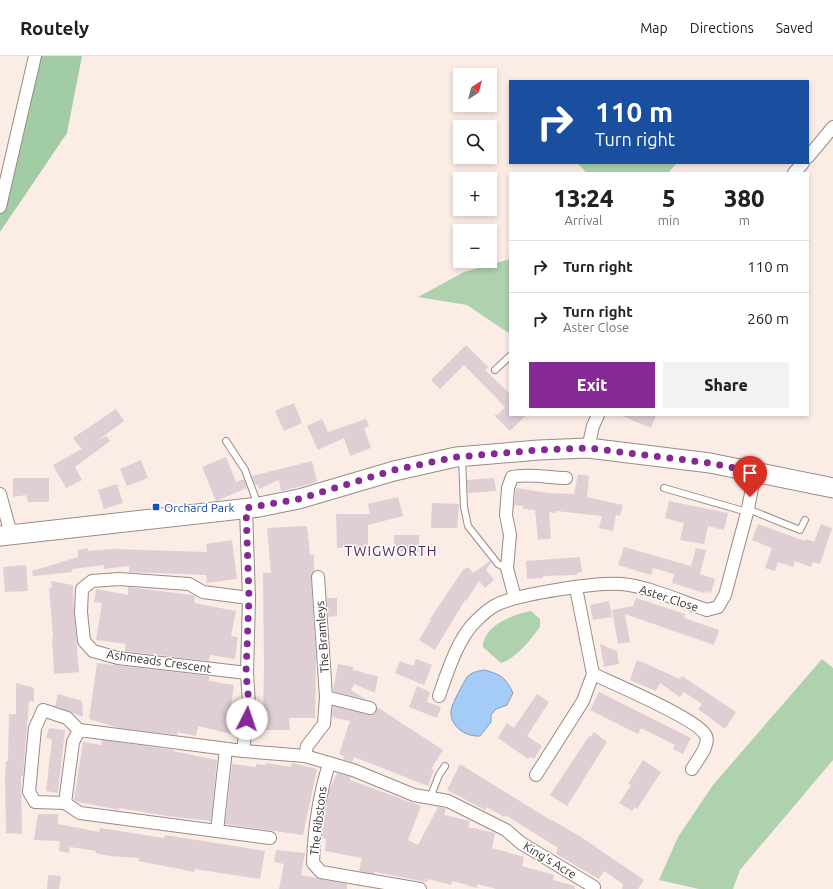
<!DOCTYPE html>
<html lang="en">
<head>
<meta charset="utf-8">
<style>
  :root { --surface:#fff; --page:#f2f2f2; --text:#202124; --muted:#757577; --line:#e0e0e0; --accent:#842995 }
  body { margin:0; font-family:Ubuntu,sans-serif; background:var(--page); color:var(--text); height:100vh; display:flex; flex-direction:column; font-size:15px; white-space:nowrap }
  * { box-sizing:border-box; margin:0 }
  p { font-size:13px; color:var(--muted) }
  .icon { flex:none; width:22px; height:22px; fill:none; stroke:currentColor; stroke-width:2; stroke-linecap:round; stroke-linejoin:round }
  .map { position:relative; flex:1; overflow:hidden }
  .panel { position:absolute; left:509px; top:116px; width:300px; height:244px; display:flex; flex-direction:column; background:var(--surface); border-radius:0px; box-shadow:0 2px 6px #0003 }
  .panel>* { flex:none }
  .hud { position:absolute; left:509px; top:24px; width:300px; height:84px; border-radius:0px; box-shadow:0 2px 6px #0003; background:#1a4fa0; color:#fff; overflow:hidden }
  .needle { width:26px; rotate:36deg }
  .controls { position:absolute; left:453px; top:12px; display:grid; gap:8px }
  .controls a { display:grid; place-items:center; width:44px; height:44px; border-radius:0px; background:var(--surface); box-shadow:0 2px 6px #0003; font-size:20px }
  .pin { position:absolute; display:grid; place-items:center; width:34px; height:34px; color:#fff; margin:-41px -17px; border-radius:50% 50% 50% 0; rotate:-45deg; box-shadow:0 0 4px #0007 }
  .pin .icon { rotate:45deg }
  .me { position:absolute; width:44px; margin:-22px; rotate:4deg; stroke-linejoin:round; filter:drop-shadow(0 0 3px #0008) }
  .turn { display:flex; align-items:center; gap:14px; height:84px; padding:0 20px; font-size:18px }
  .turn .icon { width:52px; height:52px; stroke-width:2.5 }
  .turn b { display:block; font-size:28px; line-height:34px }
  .eta { display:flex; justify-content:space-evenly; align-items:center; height:68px; text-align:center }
  .eta b { font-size:24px; font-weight:800; line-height:28px }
  .primary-button { display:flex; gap:8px; margin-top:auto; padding:8px 20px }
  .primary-button a { flex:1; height:46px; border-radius:0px; background:var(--accent); color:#fff; font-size:16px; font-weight:800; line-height:46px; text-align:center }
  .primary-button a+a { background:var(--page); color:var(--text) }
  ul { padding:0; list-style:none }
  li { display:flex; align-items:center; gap:12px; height:52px; padding:0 20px; border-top:1px solid var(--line) }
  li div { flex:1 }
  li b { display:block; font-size:15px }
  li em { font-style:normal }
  header { display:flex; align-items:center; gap:24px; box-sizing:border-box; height:56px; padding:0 20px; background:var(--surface); border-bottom:1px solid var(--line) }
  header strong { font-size:19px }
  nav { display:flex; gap:22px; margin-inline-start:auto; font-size:14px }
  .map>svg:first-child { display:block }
  .green { fill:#add2ad }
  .forest { fill:#a2cca3 }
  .water { fill:#a4ccf6; stroke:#839dba }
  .building { fill:#dfced3 }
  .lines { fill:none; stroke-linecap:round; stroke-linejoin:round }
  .service-casing { stroke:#998b85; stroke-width:8 }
  .minor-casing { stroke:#998b85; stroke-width:14 }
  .primary-casing { stroke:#998b85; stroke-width:21 }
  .service { stroke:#fff; stroke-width:6 }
  .minor { stroke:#fff; stroke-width:12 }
  .primary { stroke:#fff; stroke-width:19 }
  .route { stroke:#842995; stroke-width:7; stroke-dasharray:0 12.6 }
  .transit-dot { fill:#1a4fb4; stroke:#fff; stroke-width:1.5 }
  .labels { text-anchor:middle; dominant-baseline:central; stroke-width:3; stroke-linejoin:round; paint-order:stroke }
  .transit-label { font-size:12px; fill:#164399; stroke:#fff; text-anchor:start }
  .street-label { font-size:12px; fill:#352f2d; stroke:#fff }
  .quarter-label { font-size:14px; letter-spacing:1px; fill:#502458; stroke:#fff }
</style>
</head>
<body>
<header>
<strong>Routely</strong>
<nav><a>Map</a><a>Directions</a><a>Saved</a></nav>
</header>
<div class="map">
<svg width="833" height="833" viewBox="0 0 833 833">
  <rect width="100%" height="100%" fill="#fcece6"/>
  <g class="green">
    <path d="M577,107H677L668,117H587Z"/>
    <path d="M510,203V278L467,249L418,241L464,216Z"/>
    <path d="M531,555L540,563V571C529,585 518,601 501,607L483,591C483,570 513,558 531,555Z"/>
    <path d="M822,603L833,612V704L740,814L733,833H699L659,824L678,781L713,729Z"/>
  </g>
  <path class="forest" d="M35,0H82L67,77L0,176V151Z"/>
  <path class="water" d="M484,614C501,618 506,622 513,637L507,649L496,653L491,659V666L480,680C466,681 450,671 451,655C451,649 464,626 467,621C472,616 478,615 484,614Z"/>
  <g class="building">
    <path d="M466,289L488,311L485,314L510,338V359H526L510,375L494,359H498L505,351L464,309L440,333L431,324Z"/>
    <path d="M294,347L302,367L284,375L275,355Z"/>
    <path d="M116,353L124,365L97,385L106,380L110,385L75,411L82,424L66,432L53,409L82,393L73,382Z"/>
    <path d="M620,359H656L651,372Z"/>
    <path d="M322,363L328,376L366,363L369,370L364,372L371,392L350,400L344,382L318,394L307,370Z"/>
    <path d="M226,401L236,426L244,423L247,432L216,445L202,411Z"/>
    <path d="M141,404L148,422L127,430L120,413Z"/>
    <path d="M312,405L317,426L306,429L281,435L279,424L259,433L257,428L255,429L252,420Z"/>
    <path d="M578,418L589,420L587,441L623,449L620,460L616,459L613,475L599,472L602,460L556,455V457L549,456L551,482L538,484L535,454L523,453V450L514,449L516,432L548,437L574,438Z"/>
    <path d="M13,422H49V446H28L26,439L13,441Z"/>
    <path d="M494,422L496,435L468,437L467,424Z"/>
    <path d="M117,428L123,447L104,453L98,434Z"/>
    <path d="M398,441L403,460L368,469V491L337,492L336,458H370L368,448Z"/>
    <path d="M669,445L728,457L724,474L708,470L704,488L680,484L684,467L665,462Z"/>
    <path d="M432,447L459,448L457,472H431Z"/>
    <path d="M758,468L805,485L806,483L814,486L821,468L832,472L820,508L813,506L811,511L795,505L793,511L778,506L775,515L765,512L772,492L752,484Z"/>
    <path d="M307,470L310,499H314V515L311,522L316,602L315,662H289L290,674H260V661H263L264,610L263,517H271L267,472Z"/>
    <path d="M394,479H419V496L394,495Z"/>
    <path d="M232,484L237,523L207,527L206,519L129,516V510L104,513V509L72,513V516L33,520L32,515L78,501V494L88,492V495L112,493L207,496L206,488Z"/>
    <path d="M624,491L691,510L696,492L706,494L700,518L715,523L711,537L705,535L704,537L672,527L674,518L653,512L651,519L618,509Z"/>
    <path d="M580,501L582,516L577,517V519L543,520V522L527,523L526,505Z"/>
    <path d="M490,505L491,507L486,514L494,524L485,532L479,525L466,545L465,544L435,594L419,584L431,564L430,563L463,514L468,511L473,517Z"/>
    <path d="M26,509L28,535L5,536L3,511Z"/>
    <path d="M51,525L73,529L74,557L79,616L54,618L52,582L53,581L49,532L52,531Z"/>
    <path d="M128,531L192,539L195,540L194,547L236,555L231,580L238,581L235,603L210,599L209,605L125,595L126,588L96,584L102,547L94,546L96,533L128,539Z"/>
    <path d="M327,542H337V560L328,561Z"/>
    <path d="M636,542L685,558L684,562L719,574L714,589L625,558L630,586L618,588L612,554L633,550Z"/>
    <path d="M609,545L612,561L593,564L590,549Z"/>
    <path d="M600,588L617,595L619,608L604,611Z"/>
    <path d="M416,603L432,609L424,629L395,617L400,605L413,610Z"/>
    <path d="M637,604L680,623L682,620L736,656L725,673L698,653L702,648L684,636L680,641L660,627L656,635L630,624Z"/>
    <path d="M97,607L207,620L210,621L209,625L234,629L229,664L234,665L231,678L198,670L196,680L177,676V679L119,672L89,663Z"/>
    <path d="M338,608L353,611V614L363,616V617L378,620L375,637L354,628L351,634L365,643L333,635Z"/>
    <path d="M16,627L34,632V646L29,645L23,720H21L22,778L6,777L5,720L6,705H8L9,658H16Z"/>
    <path d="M417,630L430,636L427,646L441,651L437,662L409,651Z"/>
    <path d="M599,636L691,682L683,698L673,693L675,689L641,672L638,678L590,654Z"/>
    <path d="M58,638L82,645L83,661L55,650Z"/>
    <path d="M537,638L549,646L527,680L542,690L534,703L530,701L528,703L498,682L507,667L514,672Z"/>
    <path d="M333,650L369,659L375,657L377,651L443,694L431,713L434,714L428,730L354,701L352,706L343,703L344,700L339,698L350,665L332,661Z"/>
    <path d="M49,672L65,674L58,737L46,735L52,683L46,682Z"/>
    <path d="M594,676L607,686L567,750L550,739L589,680L590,681Z"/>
    <path d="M102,684L174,694L173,695L217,704L211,765L167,760L119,752V754L78,746L74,744L83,686L101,689Z"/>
    <path d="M643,704L661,716L637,753L635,751L632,755L619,747L631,729L628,728Z"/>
    <path d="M266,707L291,711L292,707L317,713L303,779L225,768L232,708L256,711V708L265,709Z"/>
    <path d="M460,708L552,765V764L581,781L644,824L638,833H622L623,828L604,815L599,823L556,798L558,792L528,773L505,759L504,761L487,751L485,754L447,734Z"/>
    <path d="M337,717L351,721L350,724L421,750L408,784L418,789L438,751L446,752L444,759L470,765L468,771L495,777L492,792L524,801L522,810L554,819L553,824L575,830V833H496L478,828L477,832L452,825L451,829L428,823L427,826L375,816L374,818L359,815L362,802L325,795L326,783L322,782L325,758L329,735Z"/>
    <path d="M38,758H58V768L99,776L100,772L164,782L165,779L265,795L260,823L195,813L194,816L185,814L138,805L139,802L110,800L95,797L96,795L70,791L69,797L59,795L60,785L34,784Z"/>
    <path d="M276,794L305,797L301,819L347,828V833H279L284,808L274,806Z"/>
    <path d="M48,819L61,820L59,833H47Z"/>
  </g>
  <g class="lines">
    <defs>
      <g id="service">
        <path d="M495,314L510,300"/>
        <path d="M226,385L245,414L258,449"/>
        <path d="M462,402L464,451L468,470L498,508L507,513"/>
        <path d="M664,432L747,456"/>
        <path d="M748,453L800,474L805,464"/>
        <path d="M430,742L439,719L445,710"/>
      </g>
      <g id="minor">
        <path d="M808,101L833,71"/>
        <path d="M794,117L803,107"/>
        <path d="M0,151L35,0"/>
        <path d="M588,392L593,370L598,359"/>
        <path d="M0,438L11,478"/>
        <path d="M515,542L507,512L510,479L506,459L508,432L512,421C528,417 549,422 566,422"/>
        <path d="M247,617L118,602L93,595L84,585L81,556L82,533L92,525L119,523L189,528L203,536L249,542"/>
        <path d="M593,618C612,627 700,664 706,680C710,690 697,704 692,713"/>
        <path d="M439,640C447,617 458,581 477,564C482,559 490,552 496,549C518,538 597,526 622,528C650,531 680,545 707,554L718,551L725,539L748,453L755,416"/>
        <path d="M326,641L370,652"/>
        <path d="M243,695L249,648L247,617L249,542L246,452"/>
        <path d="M305,700L307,690L324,668L326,641L318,521"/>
        <path d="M329,708C319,740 314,773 313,807L321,816L420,833"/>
        <path d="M536,719L583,645L593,618L576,532"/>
        <path d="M65,747L35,746L29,736L35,672L43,654L67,662L79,674"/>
        <path d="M217,775L226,693"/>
        <path d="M270,782L80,757L65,747L73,686L79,674L243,695L305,700L353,714L414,739L448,745L506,774L521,787L594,831L593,833"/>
      </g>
      <path id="primary" d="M0,480L259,451L299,443L394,415L456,401L539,394L588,392L710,407L833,432"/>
    </defs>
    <use href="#service" class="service-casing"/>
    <use href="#minor" class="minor-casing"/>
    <use href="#primary" class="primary-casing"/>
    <use href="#service" class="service"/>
    <use href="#minor" class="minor"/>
    <use href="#primary" class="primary"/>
  </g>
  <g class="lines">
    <path class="route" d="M247,663L249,648L246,617L249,542L246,452L299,443L394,414L456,401L539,394L588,392L710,407L755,416L750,441"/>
  </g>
  <rect class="transit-dot" x="152" y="447" width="8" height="8" rx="2"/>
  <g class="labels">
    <g class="transit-label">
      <text x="164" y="451">Orchard Park</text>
    </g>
    <g class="street-label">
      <text transform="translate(669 542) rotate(18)">Aster Close</text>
      <text transform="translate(322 581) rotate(-94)">The Bramleys</text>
      <text transform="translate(159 605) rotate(8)">Ashmeads Crescent</text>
      <text transform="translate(318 765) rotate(-83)">The Ribstons</text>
      <text transform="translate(550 804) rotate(31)">King's Acre</text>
    </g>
    <g class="quarter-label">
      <text x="391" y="495">TWIGWORTH</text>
    </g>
  </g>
</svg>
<div class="controls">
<a><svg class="needle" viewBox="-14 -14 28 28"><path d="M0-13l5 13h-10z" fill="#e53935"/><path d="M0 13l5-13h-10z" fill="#757577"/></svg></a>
<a><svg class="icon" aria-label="search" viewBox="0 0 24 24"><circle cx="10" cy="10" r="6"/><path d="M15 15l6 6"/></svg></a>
<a>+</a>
<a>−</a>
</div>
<div class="pin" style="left:750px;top:441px;background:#d93025"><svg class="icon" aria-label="arrive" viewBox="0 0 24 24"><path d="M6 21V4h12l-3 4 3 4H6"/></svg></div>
<svg class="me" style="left:247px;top:663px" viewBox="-20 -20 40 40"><circle r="19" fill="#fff"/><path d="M0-13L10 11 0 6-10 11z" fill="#842995"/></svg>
<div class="hud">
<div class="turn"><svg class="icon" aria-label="right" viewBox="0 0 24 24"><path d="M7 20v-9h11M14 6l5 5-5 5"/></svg><div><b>110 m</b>Turn right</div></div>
</div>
<section class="panel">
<div class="eta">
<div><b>13:24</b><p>Arrival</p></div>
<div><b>5</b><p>min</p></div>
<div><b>380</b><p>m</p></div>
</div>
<ul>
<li><svg class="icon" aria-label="right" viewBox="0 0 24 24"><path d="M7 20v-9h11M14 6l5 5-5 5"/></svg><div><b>Turn right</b></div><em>110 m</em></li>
<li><svg class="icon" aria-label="right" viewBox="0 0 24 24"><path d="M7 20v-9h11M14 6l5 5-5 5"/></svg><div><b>Turn right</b><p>Aster Close</p></div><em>260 m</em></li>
</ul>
<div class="primary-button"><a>Exit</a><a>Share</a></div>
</section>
</div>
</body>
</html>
